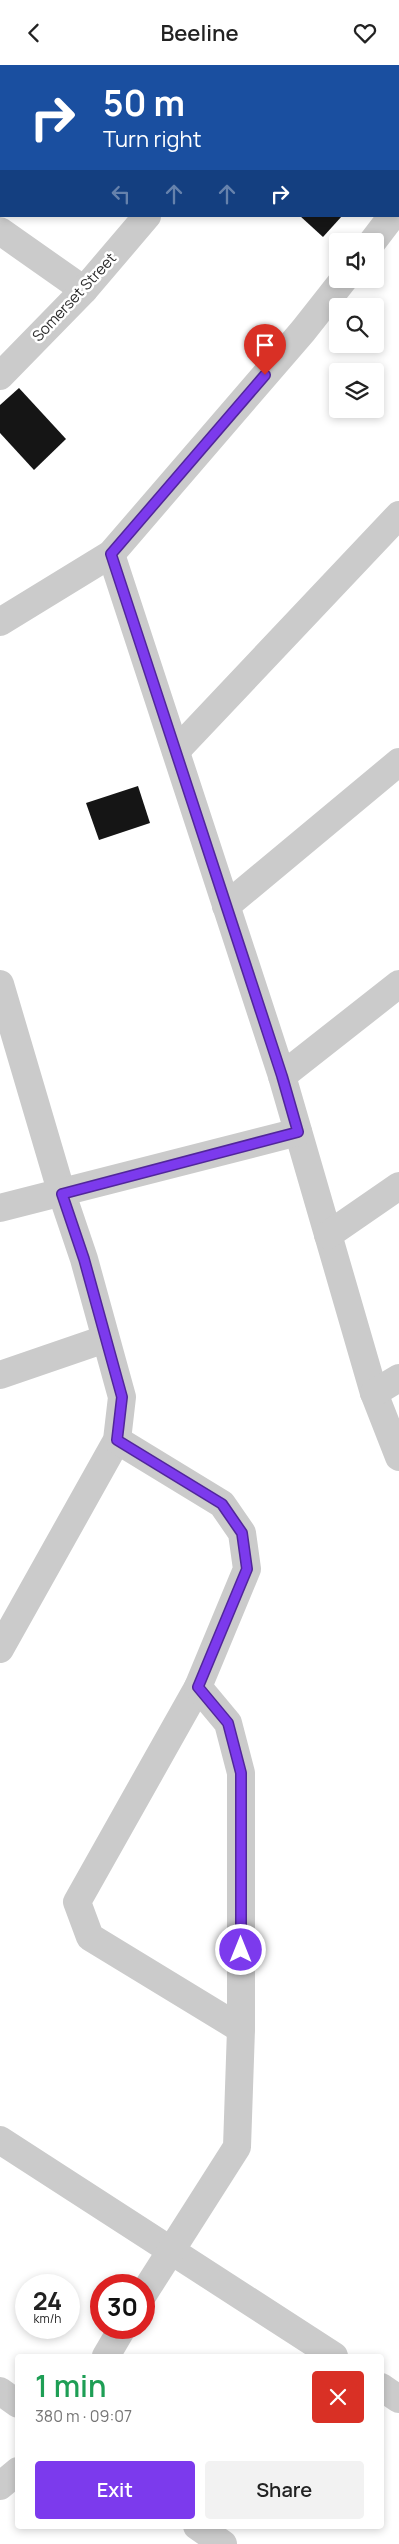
<!DOCTYPE html>
<html lang="en">
<head>
<meta charset="utf-8">
<style>
  :root { --surface:#fff; --page:#f2f2f2; --text:#222; --muted:#767676; --accent:#7c3aed }
  body { margin:0; font-family:Manrope,sans-serif; background:var(--page); color:var(--text); height:100vh; display:flex; flex-direction:column; font-size:19px; white-space:nowrap }
  * { box-sizing:border-box; margin:0 }
  p { font-size:16px; color:var(--muted) }
  .icon { flex:none; width:28px; height:28px; fill:none; stroke:currentColor; stroke-width:2; stroke-linecap:round; stroke-linejoin:round }
  .map { position:relative; flex:1; overflow:hidden }
  .details { position:absolute; left:15px; top:2289px; width:369px; height:175px; display:flex; flex-direction:column; background:var(--surface); border-radius:5px; box-shadow:0 2px 8px #0003 }
  .details>* { flex:none }
  .hud { position:absolute; left:0px; top:0px; width:400px; height:152px; box-shadow:0 2px 8px #0003; background:#1a4fa0; color:#fff; overflow:hidden }
  .fabs { position:absolute; left:329px; top:168px; display:grid; gap:10px }
  .fabs a { display:grid; place-items:center; width:55px; height:55px; border-radius:5px; background:var(--surface); box-shadow:0 2px 8px #0003; font-size:25px }
  .speed { position:absolute; left:15px; top:2209px; display:flex; gap:10px; font-size:25px; font-weight:700; text-align:center }
  .speed>* { display:grid; place-content:center; width:65px; height:65px; border-radius:50%; background:var(--surface); box-shadow:0 2px 8px #0003; line-height:1 }
  .speed small { font-size:12px; font-weight:400 }
  .speed .limit { border:8px solid #d22; background:#fff; color:#111 }
  .pin { position:absolute; display:grid; place-items:center; width:42px; height:42px; color:#fff; margin:-51px -21px; border-radius:50% 50% 50% 0; rotate:-45deg; box-shadow:0 0 5px #0007 }
  .pin .icon { rotate:45deg }
  .me { position:absolute; width:55px; margin:-28px; rotate:0deg; stroke-linejoin:round; filter:drop-shadow(0 0 4px #0008) }
  .turn { display:flex; align-items:center; gap:18px; height:105px; padding:0 20px; font-size:22px }
  .turn .icon { width:65px; height:65px; stroke-width:2.5 }
  .turn b { display:block; font-size:35px; line-height:42px }
  .lanes { display:flex; align-items:center; height:48px; padding:0 20px; background:#0003; justify-content:center; gap:25px; direction:ltr }
  .lanes .off { opacity:.35 }
  .round { display:grid; place-items:center; flex:none; width:52px; height:52px; border-radius:5px; background:var(--page) }
  .headline { display:flex; align-items:center; justify-content:space-between; height:85px; padding:0 20px }
  h1 { font-size:30px; font-weight:600; line-height:38px; color:#1e9e55 }
  .cta { display:flex; gap:10px; margin-top:auto; padding:10px 20px }
  .cta a { flex:1; height:58px; border-radius:5px; background:var(--accent); color:#fff; font-size:20px; font-weight:600; line-height:58px; text-align:center }
  .cta a+a { background:var(--page); color:var(--text) }
  header { display:flex; justify-content:space-between; align-items:center; height:65px; padding:0 20px; background:var(--surface); font-size:22px; font-weight:600 }
  .map>svg:first-child { display:block }
  .building { fill:#151515 }
  .lines { fill:none; stroke-linecap:round; stroke-linejoin:round }
  .minor { stroke:#cbcbcb; stroke-width:28 }
  .route-casing { stroke:#51269a; stroke-width:12 }
  .route { stroke:#7c3aed; stroke-width:9 }
  .labels { text-anchor:middle; dominant-baseline:central; stroke-width:5; stroke-linejoin:round; paint-order:stroke }
  .street-label { font-size:15px; fill:#2e2e2e; stroke:#fff }
</style>
</head>
<body>
<header><svg class="icon" aria-label="back" viewBox="0 0 24 24"><path d="M15 5l-7 7 7 7"/></svg>Beeline<svg class="icon" aria-label="heart" viewBox="0 0 24 24"><path d="M12 20l-8-8c-3-5 5-10 8-4 3-6 11-1 8 4z"/></svg></header>
<div class="map">
<svg width="399" height="2479" viewBox="0 0 399 2479">
  <rect width="100%" height="100%" fill="#fff"/>
  <g class="building">
    <path d="M300,151H342L323,172Z"/>
    <path d="M19,323L66,374L34,405L0,368V340Z"/>
    <path d="M138,721L150,758L99,775L86,738Z"/>
  </g>
  <g class="lines">
    <g class="minor">
      <path d="M78,0L80,1"/>
      <path d="M268,1L269,0"/>
      <path d="M0,166L84,225"/>
      <path d="M373,176L392,151"/>
      <path d="M0,311L84,225L147,151"/>
      <path d="M111,489L282,1011L374,1328L399,1392"/>
      <path d="M0,557L111,489L303,266L344,214"/>
      <path d="M176,686L399,450"/>
      <path d="M226,841L399,697"/>
      <path d="M0,919L62,1129L84,1194L122,1332L117,1375L0,1584"/>
      <path d="M282,1011L399,919"/>
      <path d="M0,1143L298,1067"/>
      <path d="M328,1170L399,1121"/>
      <path d="M0,1310L105,1274"/>
      <path d="M374,1328L399,1313"/>
      <path d="M117,1375L222,1439L242,1468L247,1504L198,1622L77,1837L90,1872L241,1964"/>
      <path d="M0,2075L334,2291"/>
      <path d="M144,2228L237,2082L241,1964V1708L228,1658L198,1622"/>
      <path d="M106,2291L123,2262"/>
      <path d="M381,2322L399,2334"/>
      <path d="M0,2326L18,2339"/>
      <path d="M0,2421L18,2406"/>
      <path d="M197,2461L223,2479"/>
    </g>
  </g>
  <g class="lines">
    <defs>
      <path id="route" d="M241,1885V1708L228,1658L198,1622L247,1504L242,1468L222,1439L117,1375L122,1332L84,1194L62,1129L298,1067L282,1011L111,489L265,310"/>
    </defs>
    <use href="#route" class="route-casing"/>
    <use href="#route" class="route"/>
  </g>
  <g class="labels">
    <g class="street-label">
      <text transform="translate(74 232) rotate(-47)">Somerset Street</text>
    </g>
  </g>
</svg>
<div class="fabs">
<a><svg class="icon" aria-label="sound" viewBox="0 0 24 24"><path d="M4 9h4l5-4v14l-5-4H4zM17 9q2 3 0 6"/></svg></a>
<a><svg class="icon" aria-label="search" viewBox="0 0 24 24"><circle cx="10" cy="10" r="6"/><path d="M15 15l6 6"/></svg></a>
<a><svg class="icon" aria-label="layers" viewBox="0 0 24 24"><path d="M12 4l9 5-9 5-9-5zM3 14l9 5 9-5"/></svg></a>
</div>
<div class="speed"><div>24<small>km/h</small></div><div class="limit">30</div></div>
<div class="pin" style="left:265px;top:310px;background:#d93025"><svg class="icon" aria-label="arrive" viewBox="0 0 24 24"><path d="M6 21V4h12l-3 4 3 4H6"/></svg></div>
<svg class="me" style="left:241px;top:1885px" viewBox="-20 -20 40 40"><circle r="17" fill="#7c3aed" stroke="#fff" stroke-width="3"/><path d="M0-11L8 9 0 5-8 9z" fill="#fff"/></svg>
<div class="hud">
<div class="turn"><svg class="icon" aria-label="right" viewBox="0 0 24 24"><path d="M7 20v-9h11M14 6l5 5-5 5"/></svg><div><b>50 m</b>Turn right</div></div>
<div class="lanes"><svg class="icon off" aria-label="left" viewBox="0 0 24 24"><path d="M17 20v-9H6M10 6l-5 5 5 5"/></svg><svg class="icon off" aria-label="ahead" viewBox="0 0 24 24"><path d="M12 20V5M6 11l6-6 6 6"/></svg><svg class="icon off" aria-label="ahead" viewBox="0 0 24 24"><path d="M12 20V5M6 11l6-6 6 6"/></svg><svg class="icon" aria-label="right" viewBox="0 0 24 24"><path d="M7 20v-9h11M14 6l5 5-5 5"/></svg></div>
</div>
<section class="details">
<div class="headline"><div><h1>1 min</h1><p>380 m · 09:07</p></div><a class="round" style="background:#d93025;color:#fff"><svg class="icon" aria-label="close" viewBox="0 0 24 24"><path d="M6 6l12 12M18 6L6 18"/></svg></a></div>
<div class="cta"><a>Exit</a><a>Share</a></div>
</section>
</div>
</body>
</html>
